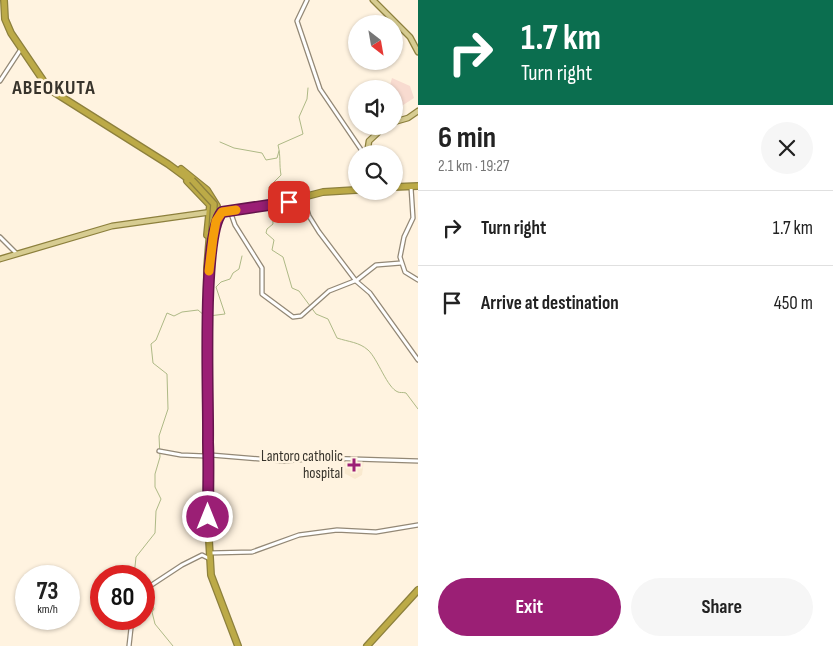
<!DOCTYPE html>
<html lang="en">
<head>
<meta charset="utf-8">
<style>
  :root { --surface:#fff; --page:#f6f6f6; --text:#222; --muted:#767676; --line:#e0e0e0; --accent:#9b1f75 }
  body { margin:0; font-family:"Sofia Sans Condensed",sans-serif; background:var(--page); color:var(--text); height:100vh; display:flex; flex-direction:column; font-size:19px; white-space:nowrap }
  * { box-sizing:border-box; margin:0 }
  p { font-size:16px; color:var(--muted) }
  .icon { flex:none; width:28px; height:28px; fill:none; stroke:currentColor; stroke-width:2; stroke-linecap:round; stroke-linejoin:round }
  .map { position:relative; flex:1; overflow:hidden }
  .sheet { display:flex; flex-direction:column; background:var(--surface); width:415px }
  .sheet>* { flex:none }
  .banner { background:#0b6e4f; color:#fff; overflow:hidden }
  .needle { width:32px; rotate:149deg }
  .buttons { position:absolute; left:348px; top:15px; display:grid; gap:10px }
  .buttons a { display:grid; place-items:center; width:55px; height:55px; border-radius:50%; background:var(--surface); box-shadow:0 1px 4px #0004; font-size:25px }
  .speed { position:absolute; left:15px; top:565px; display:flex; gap:10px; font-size:25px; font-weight:700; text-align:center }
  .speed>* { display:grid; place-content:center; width:65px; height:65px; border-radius:50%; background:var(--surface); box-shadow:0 1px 4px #0004; line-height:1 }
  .speed small { font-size:12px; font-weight:400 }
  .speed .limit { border:8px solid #d22; background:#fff; color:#111 }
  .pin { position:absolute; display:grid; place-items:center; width:42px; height:42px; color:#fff; margin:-21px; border-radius:10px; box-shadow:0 2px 8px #0006 }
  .me { position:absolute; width:55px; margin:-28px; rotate:0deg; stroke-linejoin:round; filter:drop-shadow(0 0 4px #0008) }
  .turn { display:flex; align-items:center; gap:18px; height:105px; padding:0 20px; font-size:22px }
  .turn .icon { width:65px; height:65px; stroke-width:2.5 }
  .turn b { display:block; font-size:35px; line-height:42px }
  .round { display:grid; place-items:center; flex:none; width:52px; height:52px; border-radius:26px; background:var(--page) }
  .head { display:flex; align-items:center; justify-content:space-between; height:85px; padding:0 20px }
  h1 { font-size:30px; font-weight:700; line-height:38px }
  .action { display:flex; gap:10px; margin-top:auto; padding:10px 20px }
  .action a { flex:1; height:58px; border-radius:30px; background:var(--accent); color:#fff; font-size:20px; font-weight:700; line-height:58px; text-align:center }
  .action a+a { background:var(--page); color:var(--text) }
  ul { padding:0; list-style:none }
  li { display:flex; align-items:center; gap:15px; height:75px; padding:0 20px; border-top:1px solid var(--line) }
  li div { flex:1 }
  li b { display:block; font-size:19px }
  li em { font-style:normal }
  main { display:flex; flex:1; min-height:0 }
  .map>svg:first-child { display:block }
  .built { fill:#f9e9cf }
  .green { fill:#f8dbd0 }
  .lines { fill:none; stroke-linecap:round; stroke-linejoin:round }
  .stream { stroke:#aeb986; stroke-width:1 }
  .minor-casing { stroke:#938876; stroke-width:5.5 }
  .major-casing { stroke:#8d803d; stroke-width:7 }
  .highway-casing { stroke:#8d803d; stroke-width:8 }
  .minor { stroke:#fff; stroke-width:3 }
  .major { stroke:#d7cc91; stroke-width:4.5 }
  .highway { stroke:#bcaa47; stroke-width:5.5 }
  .highway-bridge-casing { stroke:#8d803d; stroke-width:8; stroke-linecap:butt }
  .highway-bridge { stroke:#bcaa47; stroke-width:5.5 }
  .route-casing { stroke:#65144c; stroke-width:12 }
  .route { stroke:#9b1f75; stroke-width:9 }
  .slow { stroke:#f59e0b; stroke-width:9 }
  .poi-dot { fill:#9b1f75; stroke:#fff3e0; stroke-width:2 }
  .labels { text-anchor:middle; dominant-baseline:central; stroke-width:5; stroke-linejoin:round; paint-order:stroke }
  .poi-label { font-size:15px; fill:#37332b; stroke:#fff3e0; text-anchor:end }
  .district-label { font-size:20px; font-weight:bold; letter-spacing:1px; fill:#37332b; stroke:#fff3e0 }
</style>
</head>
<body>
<main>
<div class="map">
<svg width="418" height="646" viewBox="0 0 418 646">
  <rect width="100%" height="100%" fill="#fff3e0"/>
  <path class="built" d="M345,460H364L362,475L355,479L342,472Z"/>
  <path class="green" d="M392,78L410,86L414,98L400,107L394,98V89H389Z"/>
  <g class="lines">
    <g class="stream">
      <path d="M220,142L234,148L262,153L266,160L277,158L279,151"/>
      <path d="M271,203L269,187L281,175C279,164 281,157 278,145L303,134L299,117L307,99L308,88"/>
      <path d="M272,207L273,224L267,229L266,233L274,240L272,250L283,257L292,288L299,291L316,314L328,319L337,338C349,342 359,342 368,350C378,359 387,388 398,392C400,393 403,392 406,393L418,409"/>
      <path d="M209,316L225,314L216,287L221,282L230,279L233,273L239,269L242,256"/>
      <path d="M134,576L136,557L155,533L156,511L161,499L155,487V474L160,457L159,436L168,409L167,374L153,363L151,344L156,340L167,313L174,316L182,312L198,310L205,316"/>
      <path d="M144,596H150L154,609L152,612L155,624L173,646"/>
    </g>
    <defs>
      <g id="minor">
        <path d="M307,0L297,21L320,89L362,151L365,152"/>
        <path d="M0,81L21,49"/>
        <path d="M411,187L413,218L404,237L400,257L405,272L418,280"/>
        <path d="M303,196L309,216L319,232L356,281L370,293L418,360"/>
        <path d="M230,211L235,225L262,268V294L293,317L301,316L329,291L357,280L376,265L401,263"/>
        <path d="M0,237L16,253"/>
        <path d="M159,451L181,455L205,456"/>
        <path d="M211,455L284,461L322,458L418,461"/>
        <path d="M210,553L252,552L299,535L337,530L376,532L418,525"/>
        <path d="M144,590L182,565L202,555L208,558"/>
        <path d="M129,646L132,619"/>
      </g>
      <g id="major">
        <path d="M373,0L410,37L418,52"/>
        <path d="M394,122L408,118L418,111"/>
        <path d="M367,154L369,141L385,126"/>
        <path d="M0,259L112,226L211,212"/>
      </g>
      <g id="highway">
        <path d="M4,0L5,19L11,33L49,89L168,164L191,181"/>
        <path d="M181,169L207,190L217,206L209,263"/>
        <path d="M187,181L210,205L207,235"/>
        <path d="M394,187L418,186"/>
        <path d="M211,214L273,205L323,192L356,190"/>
        <path d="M206,453L207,268L210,231"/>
        <path d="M209,458V540L211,575L238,646"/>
        <path d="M367,646L418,590"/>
      </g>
    </defs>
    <use href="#minor" class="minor-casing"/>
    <use href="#major" class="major-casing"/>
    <use href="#highway" class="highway-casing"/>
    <use href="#minor" class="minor"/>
    <use href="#major" class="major"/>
    <use href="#highway" class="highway"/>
    <defs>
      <path id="highway-bridge" d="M192,180L214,204L212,232"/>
    </defs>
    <use href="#highway-bridge" class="highway-bridge-casing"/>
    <use href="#highway-bridge" class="highway-bridge"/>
  </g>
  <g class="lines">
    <defs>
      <path id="route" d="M208,517C208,492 209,466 208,442C209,402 201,236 222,212L289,202"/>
    </defs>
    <use href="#route" class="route-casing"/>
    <use href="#route" class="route"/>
    <path class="slow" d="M209,271L213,238L216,221L222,212L236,210"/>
  </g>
  <path class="poi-dot" d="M351.5 457.5h5v5h5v5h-5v5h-5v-5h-5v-5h5z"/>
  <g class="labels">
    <g class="poi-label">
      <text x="343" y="456">Lantoro catholic<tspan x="343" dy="17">hospital</tspan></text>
    </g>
    <g class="district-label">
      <text x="54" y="88">ABEOKUTA</text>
    </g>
  </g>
</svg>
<div class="buttons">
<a><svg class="needle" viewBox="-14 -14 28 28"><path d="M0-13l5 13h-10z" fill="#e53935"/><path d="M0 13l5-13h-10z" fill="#767676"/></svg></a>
<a><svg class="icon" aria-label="sound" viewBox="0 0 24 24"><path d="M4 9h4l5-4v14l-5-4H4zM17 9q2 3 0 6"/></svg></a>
<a><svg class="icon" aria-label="search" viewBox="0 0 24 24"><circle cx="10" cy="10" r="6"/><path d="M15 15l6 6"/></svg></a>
</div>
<div class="speed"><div>73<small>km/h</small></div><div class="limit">80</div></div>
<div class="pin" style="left:289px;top:202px;background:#d93025"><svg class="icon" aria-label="arrive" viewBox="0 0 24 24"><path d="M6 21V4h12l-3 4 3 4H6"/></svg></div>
<svg class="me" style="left:208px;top:517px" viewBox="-20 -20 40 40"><circle r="17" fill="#9b1f75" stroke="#fff" stroke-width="3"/><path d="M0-11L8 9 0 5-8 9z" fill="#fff"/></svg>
</div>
<section class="sheet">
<div class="banner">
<div class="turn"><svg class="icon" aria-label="right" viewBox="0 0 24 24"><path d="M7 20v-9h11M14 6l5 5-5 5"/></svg><div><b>1.7 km</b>Turn right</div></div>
</div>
<div class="head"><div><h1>6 min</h1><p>2.1 km · 19:27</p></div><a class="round"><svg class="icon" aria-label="close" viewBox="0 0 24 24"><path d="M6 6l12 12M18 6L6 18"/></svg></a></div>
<ul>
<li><svg class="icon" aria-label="right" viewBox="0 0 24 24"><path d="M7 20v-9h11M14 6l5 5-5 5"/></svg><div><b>Turn right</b></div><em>1.7 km</em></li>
<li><svg class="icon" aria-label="arrive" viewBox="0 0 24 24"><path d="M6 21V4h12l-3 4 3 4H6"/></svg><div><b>Arrive at destination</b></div><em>450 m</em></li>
</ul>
<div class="action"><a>Exit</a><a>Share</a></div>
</section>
</main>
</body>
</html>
